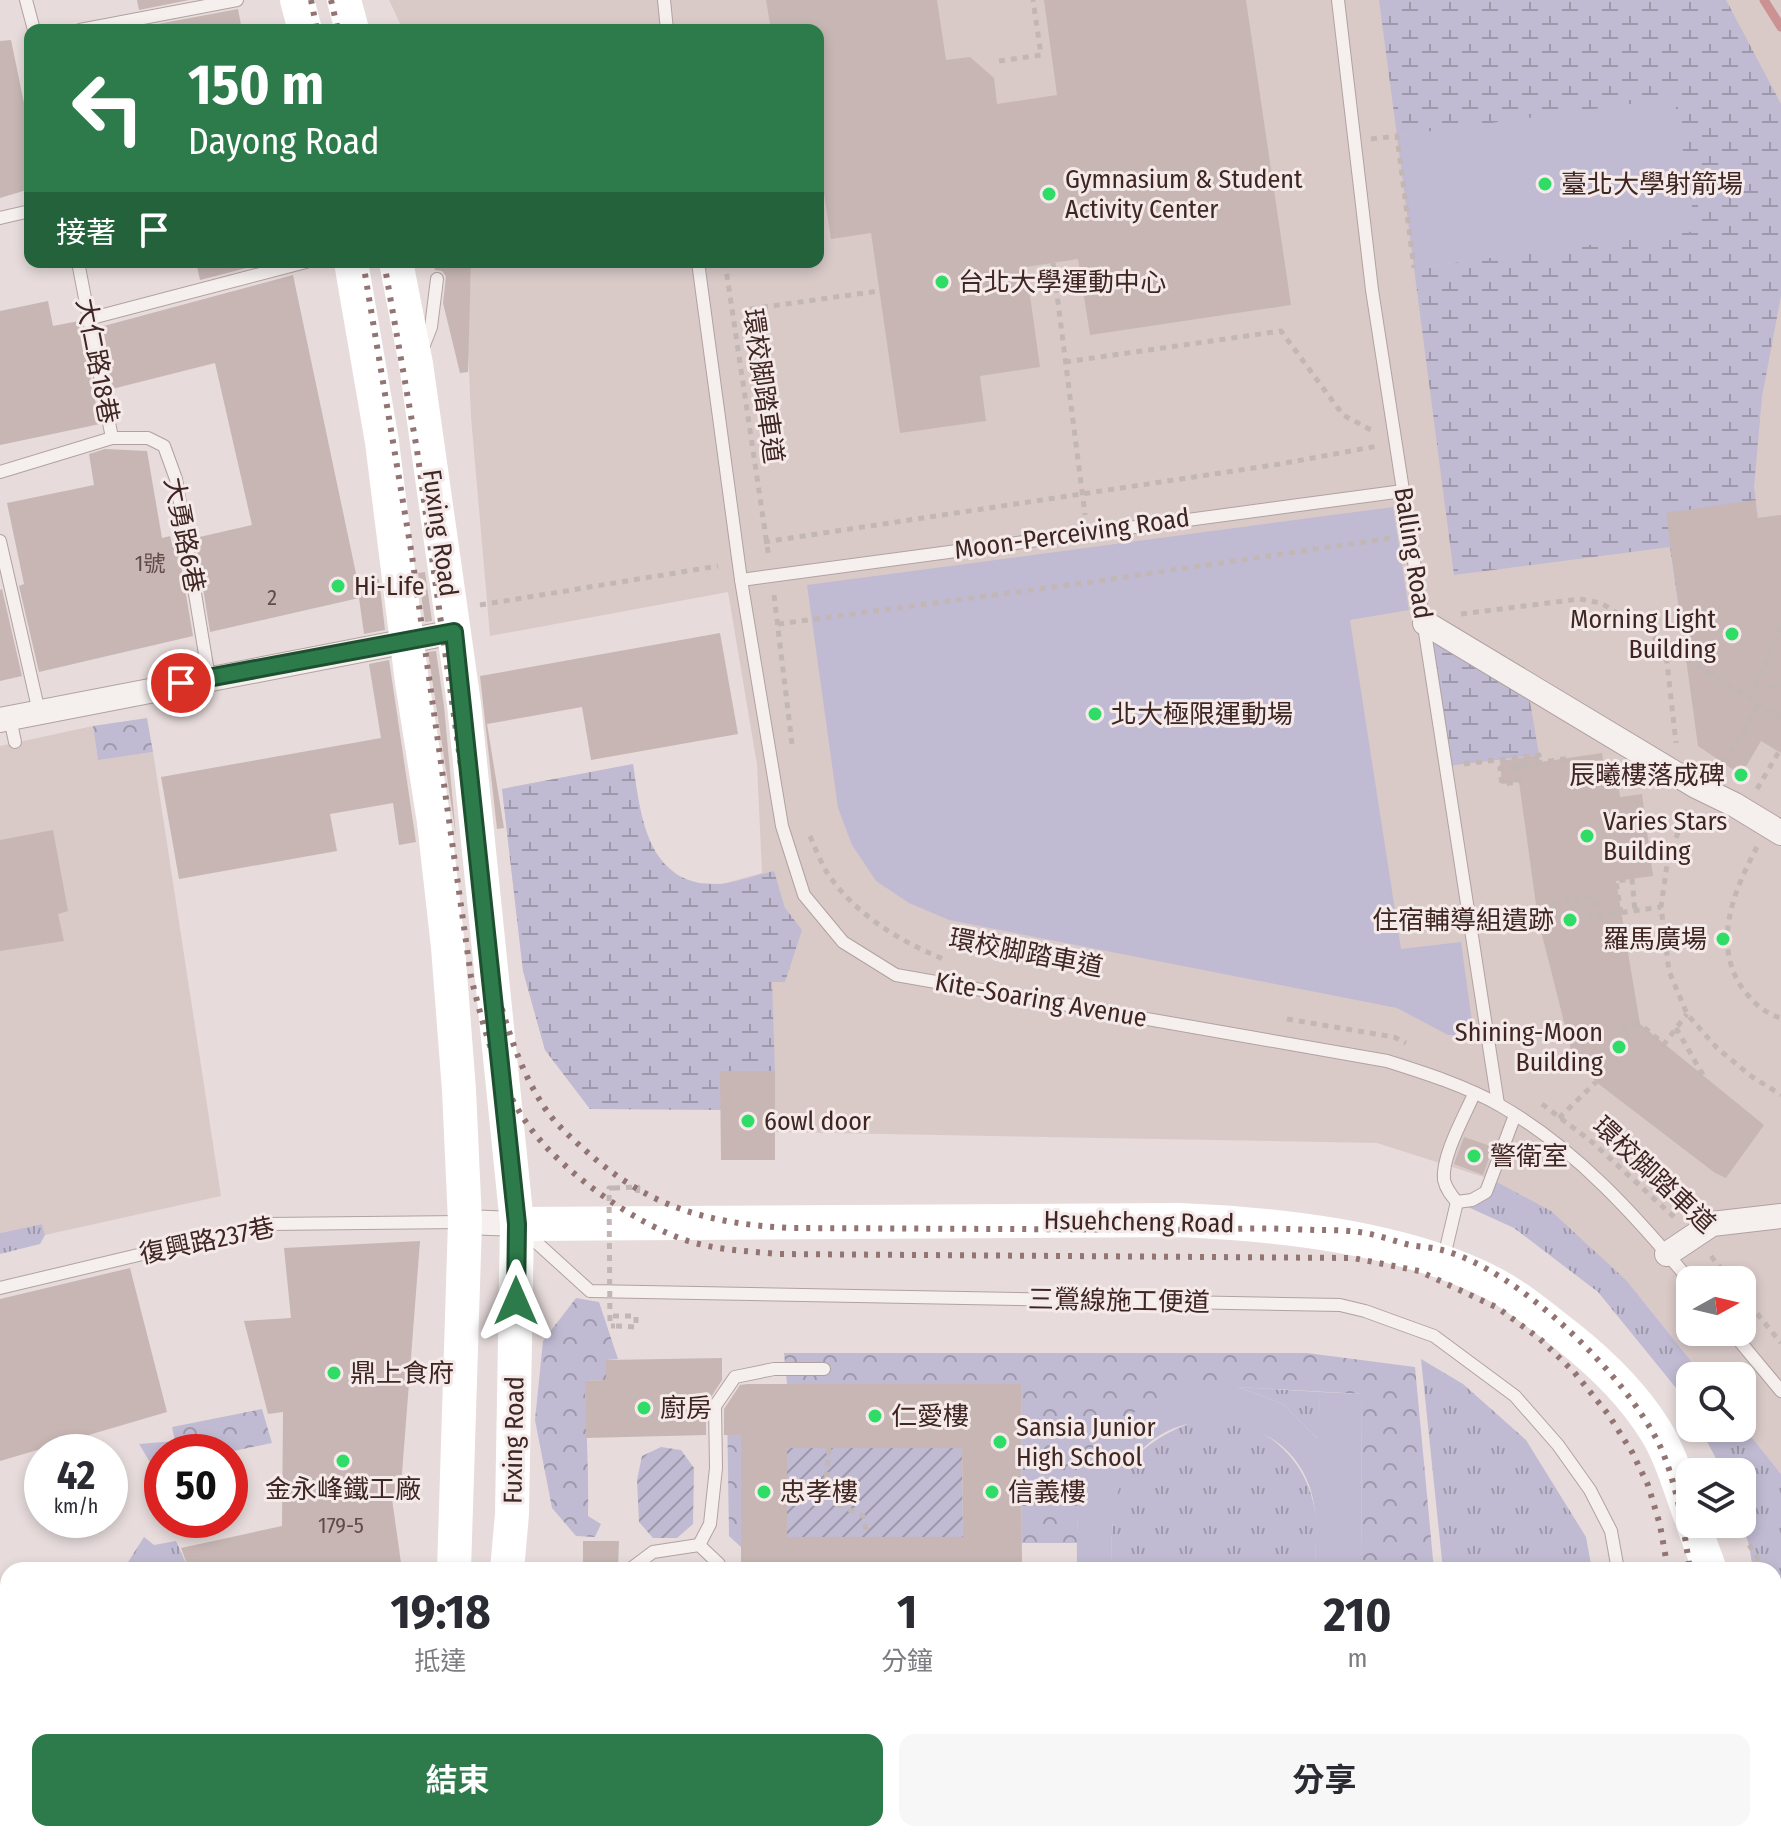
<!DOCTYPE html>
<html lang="zh-TW">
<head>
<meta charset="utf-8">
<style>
  :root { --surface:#fff; --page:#f7f7f7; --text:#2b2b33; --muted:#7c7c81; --accent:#2d7b4a }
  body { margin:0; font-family:"Fira Sans Condensed","Noto Sans TC",sans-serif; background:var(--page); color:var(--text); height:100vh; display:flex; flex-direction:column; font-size:30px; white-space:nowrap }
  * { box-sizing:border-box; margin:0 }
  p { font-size:26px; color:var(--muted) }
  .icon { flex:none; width:44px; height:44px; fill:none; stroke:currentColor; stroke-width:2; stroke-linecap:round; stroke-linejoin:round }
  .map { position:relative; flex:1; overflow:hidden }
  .side { position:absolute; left:0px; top:1562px; width:1782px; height:280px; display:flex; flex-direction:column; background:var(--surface); border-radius:24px 24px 0 0; box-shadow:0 4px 12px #0003 }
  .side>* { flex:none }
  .hud { position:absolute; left:24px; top:24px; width:800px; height:244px; border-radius:16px; box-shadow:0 4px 12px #0003; background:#2d7b4a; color:#fff; overflow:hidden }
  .needle { width:52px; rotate:82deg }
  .fabs { position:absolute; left:1676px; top:1266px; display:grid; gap:16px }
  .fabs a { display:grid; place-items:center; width:80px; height:80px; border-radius:16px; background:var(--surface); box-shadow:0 4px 12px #0003; font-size:40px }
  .speed { position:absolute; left:24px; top:1434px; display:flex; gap:16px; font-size:40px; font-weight:700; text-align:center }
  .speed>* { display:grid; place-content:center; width:104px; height:104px; border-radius:50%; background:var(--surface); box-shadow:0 4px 12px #0003; line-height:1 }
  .speed small { font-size:20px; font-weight:400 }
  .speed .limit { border:12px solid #d22; background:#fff; color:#111 }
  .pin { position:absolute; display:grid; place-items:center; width:68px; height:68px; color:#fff; margin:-34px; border:4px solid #fff; border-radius:50%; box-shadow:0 2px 8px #0007 }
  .me { position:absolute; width:88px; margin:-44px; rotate:0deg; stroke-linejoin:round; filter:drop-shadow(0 0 6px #0008) }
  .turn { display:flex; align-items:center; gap:28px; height:168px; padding:0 32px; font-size:36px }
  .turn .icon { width:104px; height:104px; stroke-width:2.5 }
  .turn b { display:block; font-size:56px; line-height:68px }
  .then { display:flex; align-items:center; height:76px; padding:0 32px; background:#0003; gap:16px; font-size:30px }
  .eta { display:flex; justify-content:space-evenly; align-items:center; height:136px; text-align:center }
  .eta b { font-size:48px; font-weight:700; line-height:56px }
  .action { display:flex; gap:16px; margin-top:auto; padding:16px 32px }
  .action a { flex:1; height:92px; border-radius:16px; background:var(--accent); color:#fff; font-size:32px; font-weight:700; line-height:92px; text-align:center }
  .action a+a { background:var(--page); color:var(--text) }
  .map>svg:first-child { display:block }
  .built { fill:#d9cac8; fill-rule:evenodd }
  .grass { fill:url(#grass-tufts) }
  .forest { fill:url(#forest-crowns) }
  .wetland { fill:url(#wetland-marsh) }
  .garden { fill:url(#garden-furrows) }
  .pitch { fill:#c0bbd2 }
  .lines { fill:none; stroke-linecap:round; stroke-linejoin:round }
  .stream { stroke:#cc9192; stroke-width:9 }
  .building { fill:#c7b6b4; fill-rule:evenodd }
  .lane-casing { stroke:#b1a2a0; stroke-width:14 }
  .street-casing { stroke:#b1a2a0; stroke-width:26 }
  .path { stroke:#c2b7b5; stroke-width:5; stroke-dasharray:6 6; stroke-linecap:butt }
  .lane { stroke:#f5efee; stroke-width:12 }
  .street { stroke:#f5efee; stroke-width:24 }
  .secondary { stroke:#fff; stroke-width:34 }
  .rail { stroke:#927573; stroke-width:6; stroke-dasharray:4 8; stroke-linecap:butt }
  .path-bridge { stroke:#c2b7b5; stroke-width:5; stroke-dasharray:6 6; stroke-linecap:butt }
  .route-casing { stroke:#1d5030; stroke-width:20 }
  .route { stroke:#2d7b4a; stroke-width:14 }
  .poi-dot { fill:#2fdc66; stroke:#f5eaea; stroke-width:3 }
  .labels { text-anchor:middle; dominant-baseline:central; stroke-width:6; stroke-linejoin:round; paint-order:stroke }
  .number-label { font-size:22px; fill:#614a47 }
  .poi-label { font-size:26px; fill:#3f2623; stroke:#f5eaea; text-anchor:start }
  .street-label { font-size:26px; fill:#3f2623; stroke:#f5eaea }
</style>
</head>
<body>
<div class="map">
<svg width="1781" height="1842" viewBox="0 0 1781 1842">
  <defs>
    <pattern id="grass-tufts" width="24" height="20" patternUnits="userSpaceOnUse" patternTransform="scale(2)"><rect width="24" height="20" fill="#c0bbd2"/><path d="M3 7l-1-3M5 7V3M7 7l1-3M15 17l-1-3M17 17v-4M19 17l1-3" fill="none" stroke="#9d98aa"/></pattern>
    <pattern id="forest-crowns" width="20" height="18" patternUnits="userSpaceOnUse" patternTransform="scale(2)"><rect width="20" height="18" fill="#c0bbd2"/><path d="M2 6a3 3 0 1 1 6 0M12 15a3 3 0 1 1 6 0" fill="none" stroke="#9d98aa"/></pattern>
    <pattern id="wetland-marsh" width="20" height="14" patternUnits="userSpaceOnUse" patternTransform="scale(2)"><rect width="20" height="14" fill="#c0bbd2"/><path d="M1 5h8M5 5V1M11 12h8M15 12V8" fill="none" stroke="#9d98aa"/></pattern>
    <pattern id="garden-furrows" width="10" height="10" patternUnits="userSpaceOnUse" patternTransform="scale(2)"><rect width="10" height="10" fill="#c0bbd2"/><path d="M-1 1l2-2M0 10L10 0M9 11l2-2" fill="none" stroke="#9d98aa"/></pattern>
  </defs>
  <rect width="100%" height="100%" fill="#e7dcdb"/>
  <g class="built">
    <path d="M389,0H1781V1474L1742,1425V1376H1703L1627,1281L1493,1180L1377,1143L775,1132L774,1071L590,1109L545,1050L523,971L502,789L633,764L641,820L651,846L665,864L680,877L699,883L722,884L762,873L757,765L728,592L490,636L471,417L468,350L471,262H818V30H403ZM1690,1280H1742V1332H1690Z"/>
    <path d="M93,726L98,759L153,752L221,1196L45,1235L42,1224L0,1233V746Z"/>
    <path d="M539,1834H1470L1471,1842H538Z"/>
  </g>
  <g class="grass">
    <path d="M1493,1180L1551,1211L1627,1281L1703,1376H1690V1409L1685,1399L1598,1292L1514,1228L1457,1202L1473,1200Z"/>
    <path d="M42,1224L45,1235L40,1244L0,1254V1233Z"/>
    <path d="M1421,1359L1463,1384L1526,1440L1586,1537L1592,1570H1443Z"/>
    <path d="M1238,1387L1320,1392L1319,1440L1283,1404Z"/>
    <path d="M1195,1421C1207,1421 1221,1419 1232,1421C1280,1433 1312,1471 1316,1520C1317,1536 1315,1553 1315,1570H1111C1112,1491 1114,1452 1195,1421Z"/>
    <path d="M1742,1425L1781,1474V1785L1774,1728V1570H1753L1749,1545L1742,1524V1472H1723L1700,1428H1742Z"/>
    <path d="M144,1537L154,1545L176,1541L189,1570H123Z"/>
    <path d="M1109,1834H1312V1842H1108Z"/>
    <path d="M1470,1834H1581L1584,1842H1471Z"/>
  </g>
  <g class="forest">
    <path d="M147,718L153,752L98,760L93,726Z"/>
    <path d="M576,1298L599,1302L618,1359L606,1360V1380L585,1381C586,1427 589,1471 588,1516L601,1524L595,1537L576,1536L552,1508L535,1420L543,1341Z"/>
    <path d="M784,1353H1307L1415,1367L1434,1570H1361L1362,1394L1238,1387L1190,1388L1077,1521V1543H1022L1021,1384H787Z"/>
    <path d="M741,1384V1547L729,1536L727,1406Z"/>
    <path d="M262,1409L272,1443L229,1452H162V1482L139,1444L175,1441L172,1427Z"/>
    <path d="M77,1834H165L167,1842H80Z"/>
  </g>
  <g class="wetland">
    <path d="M1379,0H1726L1781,104V296L1762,397L1754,487L1758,518L1781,515V595L1679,610L1670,547L1454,575L1414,268L1695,230L1674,99L1397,136Z"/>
    <path d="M1425,623L1527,684L1539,755L1447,766Z"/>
    <path d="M633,764C641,818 648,888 720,884C738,882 757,875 774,871L785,908L802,930L785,982H772L775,1071H721V1110L590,1109L545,1050L523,971L502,789Z"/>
  </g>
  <g class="garden">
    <path d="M661,1447L681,1450L694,1468L693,1524L677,1538H653L639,1522L637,1480L642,1456Z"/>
    <path d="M787,1448H962L963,1537H787Z"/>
  </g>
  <g class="pitch">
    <path d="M1674,98L1696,231L1414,268L1397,136Z"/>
    <path d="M1393,507L1409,610L1350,620L1401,949L1461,942L1474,1036L1448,1035L1397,1008L949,920L909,903L876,881L852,845L838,808L807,585Z"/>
    <path d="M1238,1387L1283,1404L1318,1439L1320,1392L1362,1394L1361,1570H1315C1315,1542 1319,1512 1309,1485C1284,1415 1179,1397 1134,1459C1110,1492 1112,1531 1111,1570H1077C1077,1540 1075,1506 1085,1477C1102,1432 1141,1398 1189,1388C1204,1385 1223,1387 1238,1387Z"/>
    <rect x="1370" y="1834" width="86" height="8"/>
  </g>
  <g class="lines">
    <path class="stream" d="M1764,0L1781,27"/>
  </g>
  <g class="building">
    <path d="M137,0H189L139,10Z"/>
    <path d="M766,0H937L946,60L970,57L994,78L997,104L1057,95L1044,0H1246L1291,305L1090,335L1078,259L1026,267L1040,367L980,376L986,421L900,433L871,233L831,239L818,154V30H771Z"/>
    <path d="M238,9L242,30H143L142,27Z"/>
    <path d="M11,40L30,132V189L0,198V41Z"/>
    <path d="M196,262H270L200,280Z"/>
    <path d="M433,262H471L468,372L460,373L443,303L446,276L442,271L435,270Z"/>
    <path d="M293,275L358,583L379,579L385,630L364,634L359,598L210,632L195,538L252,525L215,363L112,389L100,327Z"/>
    <path d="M48,301L53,326L79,321L100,424L0,445V311Z"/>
    <path d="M105,449L147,451L162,538L170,536L172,544L177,542L193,636L39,672L19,586L24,584L7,503L94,485L89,454Z"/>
    <path d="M1755,500L1757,518L1781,515V753L1761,741L1741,775L1698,746L1666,513Z"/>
    <path d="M425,572L432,621L425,622L418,573Z"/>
    <path d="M2,589L22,676L0,681V590Z"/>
    <path d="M720,633L738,734L591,760L582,707L487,724L504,828L497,829L480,676Z"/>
    <path d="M436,651L444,706L456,836L428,652Z"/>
    <path d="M389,660L416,842L399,845L393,803L330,814L337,851L179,879L161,777L381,738L369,664Z"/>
    <path d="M1602,753L1604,767L1616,765L1620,797L1642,794L1653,876L1616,881L1640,1024L1764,1125L1726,1178L1715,1173L1596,1082L1571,1050L1538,919L1519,782L1502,784L1500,761L1539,755L1540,762Z"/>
    <path d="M53,830L68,911L58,914L64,941L0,951V840Z"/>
    <path d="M720,1071H775V1160H721Z"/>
    <path d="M1464,1137L1493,1147L1483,1175L1454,1164Z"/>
    <path d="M420,1241L400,1499H392L402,1570H189L181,1548L282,1526L283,1412L268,1414L244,1321L291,1318L284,1248Z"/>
    <path d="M130,1268L167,1412L0,1461V1299Z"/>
    <path d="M722,1358V1380L706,1405V1435L586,1438L585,1381L606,1380V1360Z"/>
    <path d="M747,1384H1021L1022,1570H741V1435H724V1409L740,1385ZM787,1448H962L963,1537H787Z"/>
    <path d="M583,1541H619L618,1570H583Z"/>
  </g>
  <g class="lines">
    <defs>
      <g id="lane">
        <path d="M26,0L34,30"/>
        <path d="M664,0L667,30"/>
        <path d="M1338,0L1372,290L1498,1104"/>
        <path d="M80,30L237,0"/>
        <path d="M0,218L30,211"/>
        <path d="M698,262L741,580L782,826L804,895L843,942L896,975L1387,1061C1425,1073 1466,1086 1501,1106C1575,1148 1636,1216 1690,1281"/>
        <path d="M88,319L306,262"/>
        <path d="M422,350L431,327L437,279"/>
        <path d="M112,438H148L164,446L176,479L209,678"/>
        <path d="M0,472L112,438L78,262"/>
        <path d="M0,541L39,712"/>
        <path d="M741,580L1403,491"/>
        <path d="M10,718L15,742"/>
        <path d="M1457,1202C1451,1195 1446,1189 1444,1180C1441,1157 1465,1115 1474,1094"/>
        <path d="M1457,1202L1472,1200L1486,1192L1515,1115"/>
        <path d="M525,1232L590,1291L1340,1305L1365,1311L1434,1336L1515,1396L1558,1445L1590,1490L1611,1531L1618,1570"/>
        <path d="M1443,1261L1457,1202"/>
        <path d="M0,1288L268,1224L462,1222"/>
        <path d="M1732,1332L1781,1391"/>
        <path d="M699,1545L710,1524L716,1468L715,1406L735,1377L774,1369H824"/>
        <path d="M629,1570L653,1552L699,1545L719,1564V1570"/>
        <path d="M1614,1834L1617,1842"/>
      </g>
      <g id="street">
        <path d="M1425,623L1696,786L1735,805L1781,833"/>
        <path d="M0,720L454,632"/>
        <path d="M465,1222L517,1224"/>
        <path d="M1667,1254L1712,1224L1781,1216"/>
      </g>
    </defs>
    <use href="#lane" class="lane-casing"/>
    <use href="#street" class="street-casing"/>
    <g class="path">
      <path d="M999,61L1041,55L1033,0"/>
      <path d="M1371,139L1397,136L1414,268"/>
      <path d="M725,262L769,558"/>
      <path d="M1053,263L1085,515"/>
      <path d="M750,309L879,291"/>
      <path d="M1065,362L1281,331L1343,415L1373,431"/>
      <path d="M764,542L1280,464L1378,446"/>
      <path d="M774,595L792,744"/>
      <path d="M480,605L718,566"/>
      <path d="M1461,614L1580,599L1601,603L1653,636L1660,646L1667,662L1676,743"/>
      <path d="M778,624L1098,581L1391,538"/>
      <path d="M1781,626L1754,690L1781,684"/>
      <path d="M1686,659L1781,718"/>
      <path d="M1724,763L1759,704"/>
      <path d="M1464,764L1539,755L1540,762L1500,768L1502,784L1519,782L1517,766L1570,758"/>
      <path d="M1757,789L1781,748"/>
      <path d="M1687,810L1668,858L1661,907L1669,971L1687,1014L1717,1048L1751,1076L1781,1095"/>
      <path d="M810,836C815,848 820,860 826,871C853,913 900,942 946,960"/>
      <path d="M1757,847C1733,892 1710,948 1746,993C1756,1005 1766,1014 1781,1018"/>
      <path d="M1551,903L1595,897L1598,916"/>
      <path d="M1621,913L1616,881L1632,879L1635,911"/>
      <path d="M1491,931L1661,907"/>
      <path d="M1287,1019L1394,1037L1406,1043"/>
      <path d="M1622,1027L1640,1024L1664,1044L1687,1014"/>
      <path d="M1676,1028L1703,1075"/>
      <path d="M1542,1104L1592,1142L1674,1217"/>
      <path d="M1559,1118L1596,1082"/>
      <path d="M614,1188L638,1187L637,1194"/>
      <path d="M1711,1256L1730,1280"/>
      <path d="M1742,1295L1781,1343"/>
      <path d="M613,1316H636V1327L615,1326"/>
      <path d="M829,1448L826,1479L835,1503L863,1516L867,1536"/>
      <path d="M1749,1545L1766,1570"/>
      <path d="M1774,1582L1781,1592"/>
    </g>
    <use href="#lane" class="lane"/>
    <use href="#street" class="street"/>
    <g class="secondary">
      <path d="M297,0L305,30"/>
      <path d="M344,0L352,30"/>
      <path d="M351,262L382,442L412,682L434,822L448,947L459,1090L465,1222L454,1570"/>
      <path d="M396,262L416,364L464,704L517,1224L512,1514L507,1570"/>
      <path d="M517,1224L1179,1220C1279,1224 1404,1237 1494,1284C1520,1298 1545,1319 1568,1337C1602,1364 1632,1393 1655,1430C1671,1455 1680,1488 1690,1515"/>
      <path d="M1693,1524L1710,1570"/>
      <path d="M1751,1834L1752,1842"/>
      <path d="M443,1842L444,1834"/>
      <path d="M483,1842L484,1834"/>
    </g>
    <g class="rail">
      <path d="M311,0L317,30"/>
      <path d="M331,0L338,30"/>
      <path d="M363,262L412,556L471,977C484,1029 498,1085 531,1129C564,1173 635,1224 688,1241C717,1250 747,1251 778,1254L1353,1258L1419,1271L1498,1308L1540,1339L1574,1372L1608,1414L1632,1452L1648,1485L1660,1525L1668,1570"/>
      <path d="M384,262L417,450L488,960C502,1009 514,1059 541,1102C552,1121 570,1137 586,1151C648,1207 709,1224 791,1228L1219,1230C1252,1227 1284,1229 1316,1230C1330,1230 1345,1230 1359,1232C1375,1234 1391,1240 1406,1244C1418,1247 1431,1247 1442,1250C1519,1270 1626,1375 1660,1446C1677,1484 1684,1529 1690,1570"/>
      <path d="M1706,1834L1707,1842"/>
      <path d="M1726,1834L1728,1842"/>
    </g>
    <path class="path-bridge" d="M614,1188H609L610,1326H615"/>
  </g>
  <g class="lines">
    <defs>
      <path id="route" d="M181,683L454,632L517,1224L516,1301"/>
    </defs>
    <use href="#route" class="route-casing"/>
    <use href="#route" class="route"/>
  </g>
  <g class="poi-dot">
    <circle cx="1545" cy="184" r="8"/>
    <circle cx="1049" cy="194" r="8"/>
    <circle cx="942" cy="282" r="8"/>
    <circle cx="338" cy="586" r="8"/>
    <circle cx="1732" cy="634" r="8"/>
    <circle cx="1095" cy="714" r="8"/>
    <circle cx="1741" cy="775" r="8"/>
    <circle cx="1587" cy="836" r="8"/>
    <circle cx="1570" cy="920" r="8"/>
    <circle cx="1723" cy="939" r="8"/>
    <circle cx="1619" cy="1047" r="8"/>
    <circle cx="748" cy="1121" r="8"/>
    <circle cx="1474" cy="1156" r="8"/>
    <circle cx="334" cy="1373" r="8"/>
    <circle cx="644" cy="1408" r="8"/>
    <circle cx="875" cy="1416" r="8"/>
    <circle cx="1000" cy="1442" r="8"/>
    <circle cx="343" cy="1461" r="8"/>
    <circle cx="764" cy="1492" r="8"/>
    <circle cx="992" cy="1492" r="8"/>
  </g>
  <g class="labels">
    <g class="number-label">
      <text x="150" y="563">1號</text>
      <text x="272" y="597">2</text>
      <text x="341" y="1525">179-5</text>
    </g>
    <g class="poi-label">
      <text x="1065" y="179">Gymnasium &amp; Student<tspan x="1065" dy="30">Activity Center</tspan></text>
      <text x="1561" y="184">臺北大學射箭場</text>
      <text x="958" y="282">台北大學運動中心</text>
      <text x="354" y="586">Hi-Life</text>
      <text x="1716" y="619" text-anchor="end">Morning Light<tspan x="1716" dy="30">Building</tspan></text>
      <text x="1111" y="714">北大極限運動場</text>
      <text x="1725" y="775" text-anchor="end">辰曦樓落成碑</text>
      <text x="1603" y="821">Varies Stars<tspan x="1603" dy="30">Building</tspan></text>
      <text x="1554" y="920" text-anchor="end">住宿輔導組遺跡</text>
      <text x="1707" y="939" text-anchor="end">羅馬廣場</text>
      <text x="1603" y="1032" text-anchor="end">Shining-Moon<tspan x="1603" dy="30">Building</tspan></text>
      <text x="764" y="1121">6owl door</text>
      <text x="1490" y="1156">警衛室</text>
      <text x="350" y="1373">鼎上食府</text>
      <text x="660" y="1408">廚房</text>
      <text x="891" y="1416">仁愛樓</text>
      <text x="1016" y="1427">Sansia Junior<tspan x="1016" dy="30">High School</tspan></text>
      <text x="343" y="1489" text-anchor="middle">金永峰鐵工廠</text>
      <text x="780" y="1492">忠孝樓</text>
      <text x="1008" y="1492">信義樓</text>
    </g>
    <g class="street-label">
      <text transform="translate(97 361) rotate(79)">大仁路18巷</text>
      <text transform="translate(763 386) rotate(82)">環校脚踏車道</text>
      <text transform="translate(440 533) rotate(82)">Fuxing Road</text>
      <text transform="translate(1072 534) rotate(-8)">Moon-Perceiving Road</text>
      <text transform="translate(184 535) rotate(79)">大勇路6巷</text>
      <text transform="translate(1413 553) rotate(81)">Balling Road</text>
      <text transform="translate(1026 953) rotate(11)">環校脚踏車道</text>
      <text transform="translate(1041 1000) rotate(10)">Kite-Soaring Avenue</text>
      <text transform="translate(1654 1175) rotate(43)">環校脚踏車道</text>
      <text transform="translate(1139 1222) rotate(1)">Hsuehcheng Road</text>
      <text transform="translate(207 1241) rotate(-12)">復興路237巷</text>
      <text transform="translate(1119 1301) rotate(1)">三鶯線施工便道</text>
      <text transform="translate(514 1440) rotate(-89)">Fuxing Road</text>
    </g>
  </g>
</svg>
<div class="fabs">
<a><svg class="needle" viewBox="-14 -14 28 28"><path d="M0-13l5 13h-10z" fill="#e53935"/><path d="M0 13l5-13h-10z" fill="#7c7c81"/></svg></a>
<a><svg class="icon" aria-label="search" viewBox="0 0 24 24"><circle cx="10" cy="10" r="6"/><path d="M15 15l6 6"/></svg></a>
<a><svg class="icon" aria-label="layers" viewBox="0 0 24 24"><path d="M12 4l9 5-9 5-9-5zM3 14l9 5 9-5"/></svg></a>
</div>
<div class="speed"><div>42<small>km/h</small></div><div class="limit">50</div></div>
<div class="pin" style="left:181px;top:683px;background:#d93025"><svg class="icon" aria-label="arrive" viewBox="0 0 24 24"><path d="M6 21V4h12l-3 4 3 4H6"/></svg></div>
<svg class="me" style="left:516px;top:1301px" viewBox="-20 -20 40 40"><path d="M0-17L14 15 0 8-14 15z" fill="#2d7b4a" stroke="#fff" stroke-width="4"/></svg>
<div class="hud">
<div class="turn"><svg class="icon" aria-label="left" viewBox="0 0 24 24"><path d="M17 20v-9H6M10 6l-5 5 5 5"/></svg><div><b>150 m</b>Dayong Road</div></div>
<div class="then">接著<svg class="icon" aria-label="arrive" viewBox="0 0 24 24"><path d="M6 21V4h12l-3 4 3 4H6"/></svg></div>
</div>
<section class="side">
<div class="eta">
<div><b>19:18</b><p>抵達</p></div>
<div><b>1</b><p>分鐘</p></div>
<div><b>210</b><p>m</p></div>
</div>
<div class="action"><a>結束</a><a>分享</a></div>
</section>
</div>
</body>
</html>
